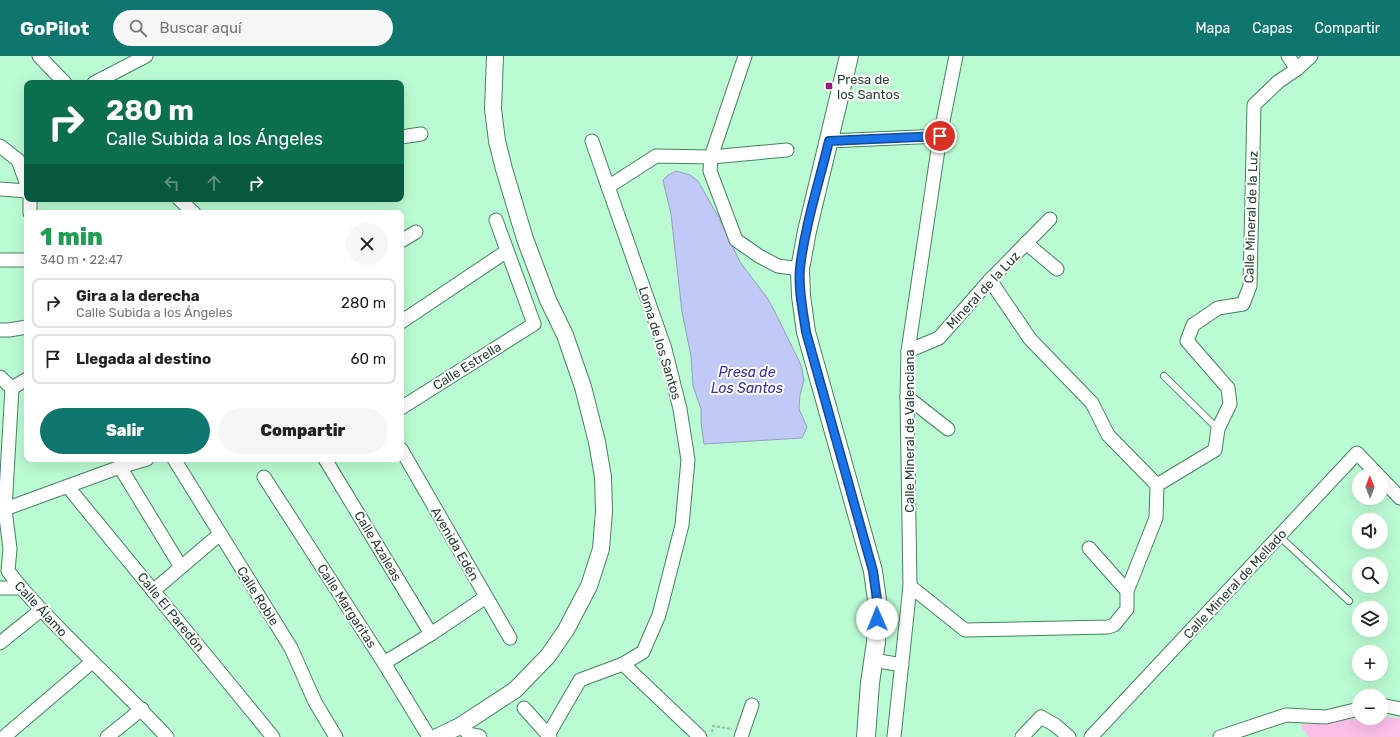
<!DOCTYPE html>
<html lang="es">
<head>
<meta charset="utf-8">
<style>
  :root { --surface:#fff; --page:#f6f6f6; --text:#222; --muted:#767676; --line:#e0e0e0; --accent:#0f766e }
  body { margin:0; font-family:Rubik,sans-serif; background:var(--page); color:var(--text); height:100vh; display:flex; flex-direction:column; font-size:15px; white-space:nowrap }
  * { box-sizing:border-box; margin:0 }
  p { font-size:13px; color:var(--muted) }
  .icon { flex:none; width:22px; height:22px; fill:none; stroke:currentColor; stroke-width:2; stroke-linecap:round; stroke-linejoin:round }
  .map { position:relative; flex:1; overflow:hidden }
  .side { position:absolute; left:24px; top:154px; width:380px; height:252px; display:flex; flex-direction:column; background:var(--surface); border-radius:8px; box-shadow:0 4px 16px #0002 }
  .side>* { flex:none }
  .banner { position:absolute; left:24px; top:24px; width:380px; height:122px; border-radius:8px; box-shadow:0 4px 16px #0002; background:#0b6e4f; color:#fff; overflow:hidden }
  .needle { width:26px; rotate:359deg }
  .fabs { position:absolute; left:1352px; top:413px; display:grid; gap:8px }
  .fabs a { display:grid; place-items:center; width:36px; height:36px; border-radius:50%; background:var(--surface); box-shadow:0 4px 16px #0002; font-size:20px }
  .pin { position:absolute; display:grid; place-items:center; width:34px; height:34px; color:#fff; margin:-17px; border:2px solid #fff; border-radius:50%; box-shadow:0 1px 4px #0007 }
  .me { position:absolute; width:44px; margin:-22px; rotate:359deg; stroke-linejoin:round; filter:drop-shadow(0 0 3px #0008) }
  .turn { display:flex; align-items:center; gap:14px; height:84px; padding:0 16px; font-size:18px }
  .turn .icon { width:52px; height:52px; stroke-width:2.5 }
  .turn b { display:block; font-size:28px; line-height:34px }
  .lanes { display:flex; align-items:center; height:38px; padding:0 16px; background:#0003; justify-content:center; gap:20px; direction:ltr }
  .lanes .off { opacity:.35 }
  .round { display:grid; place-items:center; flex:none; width:42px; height:42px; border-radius:21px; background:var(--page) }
  .head { display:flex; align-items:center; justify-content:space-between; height:68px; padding:0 16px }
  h1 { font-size:24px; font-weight:800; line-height:30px; color:#1e9e55 }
  .cta { display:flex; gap:8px; margin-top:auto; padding:8px 16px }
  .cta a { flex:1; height:46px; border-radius:24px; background:var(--accent); color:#fff; font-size:16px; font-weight:800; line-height:46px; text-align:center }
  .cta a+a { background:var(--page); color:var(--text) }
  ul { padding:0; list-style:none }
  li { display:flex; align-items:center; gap:12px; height:50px; margin:0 8px 6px; padding:0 8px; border:2px solid var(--line); border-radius:8px }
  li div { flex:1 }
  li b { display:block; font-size:15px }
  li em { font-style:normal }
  header { display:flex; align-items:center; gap:24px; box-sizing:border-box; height:56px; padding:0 20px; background:var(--accent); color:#fff }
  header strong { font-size:19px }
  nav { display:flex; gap:22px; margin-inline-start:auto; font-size:14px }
  .search { width:280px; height:36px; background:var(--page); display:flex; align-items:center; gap:10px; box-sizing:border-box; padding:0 14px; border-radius:22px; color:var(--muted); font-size:15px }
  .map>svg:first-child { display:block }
  .green { fill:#fbbee9 }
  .water { fill:#c1c9f6; stroke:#93a0bb }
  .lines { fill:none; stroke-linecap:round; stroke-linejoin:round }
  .service-casing { stroke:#468360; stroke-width:8 }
  .minor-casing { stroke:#468360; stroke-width:15 }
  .tertiary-casing { stroke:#468360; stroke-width:18 }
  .secondary-casing { stroke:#468360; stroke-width:20 }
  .path { stroke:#8cbf9f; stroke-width:2; stroke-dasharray:3 2; stroke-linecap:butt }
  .service { stroke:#fff; stroke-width:6 }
  .minor { stroke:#fff; stroke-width:13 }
  .tertiary { stroke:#fff; stroke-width:16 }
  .secondary { stroke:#fff; stroke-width:18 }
  .route-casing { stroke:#114b97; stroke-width:10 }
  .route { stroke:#1a73e8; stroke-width:7 }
  .poi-dot { fill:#94207e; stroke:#fff; stroke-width:1.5 }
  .labels { text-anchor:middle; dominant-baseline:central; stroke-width:4; stroke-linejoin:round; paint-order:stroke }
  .poi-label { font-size:13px; fill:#274031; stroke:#fff; text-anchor:start }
  .street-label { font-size:13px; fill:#274031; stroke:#fff }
  .water-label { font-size:14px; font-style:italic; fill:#382fac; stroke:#fff }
</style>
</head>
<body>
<header>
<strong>GoPilot</strong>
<div class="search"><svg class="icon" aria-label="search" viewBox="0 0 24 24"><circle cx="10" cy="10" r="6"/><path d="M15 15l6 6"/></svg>Buscar aquí</div>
<nav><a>Mapa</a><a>Capas</a><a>Compartir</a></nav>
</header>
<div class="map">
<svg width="1400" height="681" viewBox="0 0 1400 681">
  <rect width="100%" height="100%" fill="#bbfbd3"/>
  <path class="green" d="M1381,660L1400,662V681H1309L1300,669L1360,662H1381Z"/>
  <path class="water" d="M676,115L690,119L698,125L718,160L740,206L768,243L775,256L801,309L804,324L800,339L799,353L807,371L802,382L704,388L701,367V353L693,330L691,300L682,256L671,158L663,124L668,119Z"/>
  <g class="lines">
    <defs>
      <g id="service">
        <path d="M1164,320L1218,373"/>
        <path d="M1279,480L1349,545"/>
      </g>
      <g id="minor">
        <path d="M39,0L65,27"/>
        <path d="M745,0L711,101L710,115L736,184L759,200L778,210L800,213"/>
        <path d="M1288,0L1297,13"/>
        <path d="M94,27L146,0"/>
        <path d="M401,81L421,78"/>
        <path d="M829,85L940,80"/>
        <path d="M0,90L18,104L27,129"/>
        <path d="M608,131L656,100L711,101L787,94"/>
        <path d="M0,133L27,135"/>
        <path d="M30,143V157"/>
        <path d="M179,143L194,157"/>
        <path d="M401,185L416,176"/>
        <path d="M1026,187L1057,213"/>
        <path d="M0,204H27"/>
        <path d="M990,224L1030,283L1092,347L1108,379L1157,429"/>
        <path d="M401,266L507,195"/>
        <path d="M0,274H9L27,271"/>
        <path d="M908,295L939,282L990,224L1050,163"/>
        <path d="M0,321L12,332"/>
        <path d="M12,332L5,453L10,493L8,515C24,536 42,555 61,574C96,610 133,644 167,681"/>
        <path d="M12,332L27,323"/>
        <path d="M907,341L948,373"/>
        <path d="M401,352L534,268L496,164"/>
        <path d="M401,393L510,582"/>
        <path d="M174,403L291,592L315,646L336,681"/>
        <path d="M325,403L431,578"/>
        <path d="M120,411L181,511"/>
        <path d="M264,421L384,607L429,681"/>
        <path d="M1381,422L1400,442"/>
        <path d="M68,431L273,681"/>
        <path d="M5,453L120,411L147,403"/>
        <path d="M1089,492L1127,535"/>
        <path d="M910,530L965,574L1108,571L1114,569L1127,553V535L1156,462L1157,429L1215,394L1218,373L1230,348L1228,332L1187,285L1193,269L1218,252L1243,248L1250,230L1254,49L1278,26L1297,13L1311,0"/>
        <path d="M0,532H21"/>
        <path d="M153,535L220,478"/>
        <path d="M0,587L41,554"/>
        <path d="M873,604L902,609"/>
        <path d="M384,607L431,578L486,541"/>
        <path d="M623,608L700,681"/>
        <path d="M1381,649L1400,653"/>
        <path d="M524,652L550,681"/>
        <path d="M460,670L469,678L479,680L480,681"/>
        <path d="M548,679L580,624L623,608L643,596L659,559L682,469L688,404L680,353L665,293L592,85"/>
        <path d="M4,681L92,606"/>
        <path d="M107,681L142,653"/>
        <path d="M741,681L752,649"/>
        <path d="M894,681L910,530L907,341L908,295L940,80L956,0"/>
        <path d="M1022,681L1041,661L1055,669L1069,681"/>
        <path d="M1091,681L1357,397L1379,420"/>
        <path d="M1220,681L1286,659L1326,661L1359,653"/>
      </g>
      <path id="tertiary" d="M437,681L460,670L515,634L548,600L566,574L589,530L601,493L604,455L603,421L597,386L583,331L565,279L548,244L525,183L504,113L497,85L493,53L495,0"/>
      <path id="secondary" d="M849,0L807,175L800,213L801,240L806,276L873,515L878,551L876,586L870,627L866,681"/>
    </defs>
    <use href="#service" class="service-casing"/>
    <use href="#minor" class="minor-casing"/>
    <use href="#tertiary" class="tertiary-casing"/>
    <use href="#secondary" class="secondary-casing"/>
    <path class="path" d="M712,676L713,670L732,673"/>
    <use href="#service" class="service"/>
    <use href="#minor" class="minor"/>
    <use href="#tertiary" class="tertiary"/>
    <use href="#secondary" class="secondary"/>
  </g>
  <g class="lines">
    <defs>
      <path id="route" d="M877,563L878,551L873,515L806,276C803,255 798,233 800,212C805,169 819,127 829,85L940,80"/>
    </defs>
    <use href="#route" class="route-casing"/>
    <use href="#route" class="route"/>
  </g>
  <rect class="poi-dot" x="825" y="26" width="8" height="8" rx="2"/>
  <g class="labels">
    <g class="poi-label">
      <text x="837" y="23">Presa de<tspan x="837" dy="15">los Santos</tspan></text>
    </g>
    <g class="street-label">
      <text transform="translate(1251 161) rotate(-88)">Calle Mineral de la Luz</text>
      <text transform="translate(983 234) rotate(-47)">Mineral de la Luz</text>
      <text transform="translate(660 287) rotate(73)">Loma de los Santos</text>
      <text transform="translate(467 310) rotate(-32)">Calle Estrella</text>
      <text transform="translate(909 375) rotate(-90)">Calle Mineral de Valenciana</text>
      <text transform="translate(455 488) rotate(60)">Avenida Edén</text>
      <text transform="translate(378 490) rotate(59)">Calle Azaleas</text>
      <text transform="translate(1235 528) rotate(-47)">Calle Mineral de Mellado</text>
      <text transform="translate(258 540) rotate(58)">Calle Roble</text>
      <text transform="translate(347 550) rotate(57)">Calle Margaritas</text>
      <text transform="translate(41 553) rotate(47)">Calle Álamo</text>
      <text transform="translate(171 556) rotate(51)">Calle El Paredón</text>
    </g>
    <g class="water-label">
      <text x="747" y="316">Presa de<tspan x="747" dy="16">Los Santos</tspan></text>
    </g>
  </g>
</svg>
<div class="fabs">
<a><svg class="needle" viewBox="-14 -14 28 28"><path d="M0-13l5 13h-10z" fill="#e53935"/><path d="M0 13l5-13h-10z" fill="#767676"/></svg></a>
<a><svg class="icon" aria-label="sound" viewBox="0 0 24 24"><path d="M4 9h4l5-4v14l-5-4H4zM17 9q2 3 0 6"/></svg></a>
<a><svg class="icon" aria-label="search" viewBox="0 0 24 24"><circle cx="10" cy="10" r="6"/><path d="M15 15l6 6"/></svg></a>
<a><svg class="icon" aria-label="layers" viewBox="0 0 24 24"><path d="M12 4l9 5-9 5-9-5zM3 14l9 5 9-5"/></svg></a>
<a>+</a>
<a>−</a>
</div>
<div class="pin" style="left:940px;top:80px;background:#d93025"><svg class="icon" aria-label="arrive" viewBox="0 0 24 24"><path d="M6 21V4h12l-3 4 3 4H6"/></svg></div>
<svg class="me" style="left:877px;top:563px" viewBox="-20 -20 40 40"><circle r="19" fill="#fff"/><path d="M0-13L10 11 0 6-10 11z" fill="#1a73e8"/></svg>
<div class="banner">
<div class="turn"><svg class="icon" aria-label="right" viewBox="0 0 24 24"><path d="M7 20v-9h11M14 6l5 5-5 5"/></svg><div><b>280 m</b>Calle Subida a los Ángeles</div></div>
<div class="lanes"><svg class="icon off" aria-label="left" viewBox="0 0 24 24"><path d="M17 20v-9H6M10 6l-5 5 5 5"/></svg><svg class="icon off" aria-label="ahead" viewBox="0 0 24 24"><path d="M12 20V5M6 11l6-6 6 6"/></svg><svg class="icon" aria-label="right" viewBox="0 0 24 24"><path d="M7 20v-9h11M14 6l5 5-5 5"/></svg></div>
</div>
<section class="side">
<div class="head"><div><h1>1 min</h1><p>340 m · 22:47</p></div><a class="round"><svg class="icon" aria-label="close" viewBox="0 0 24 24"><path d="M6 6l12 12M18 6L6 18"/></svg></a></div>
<ul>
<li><svg class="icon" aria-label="right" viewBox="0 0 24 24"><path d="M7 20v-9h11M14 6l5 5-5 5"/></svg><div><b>Gira a la derecha</b><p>Calle Subida a los Ángeles</p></div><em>280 m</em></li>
<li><svg class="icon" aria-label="arrive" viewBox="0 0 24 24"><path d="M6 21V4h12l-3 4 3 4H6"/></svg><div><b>Llegada al destino</b></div><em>60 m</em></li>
</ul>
<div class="cta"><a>Salir</a><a>Compartir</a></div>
</section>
</div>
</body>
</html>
